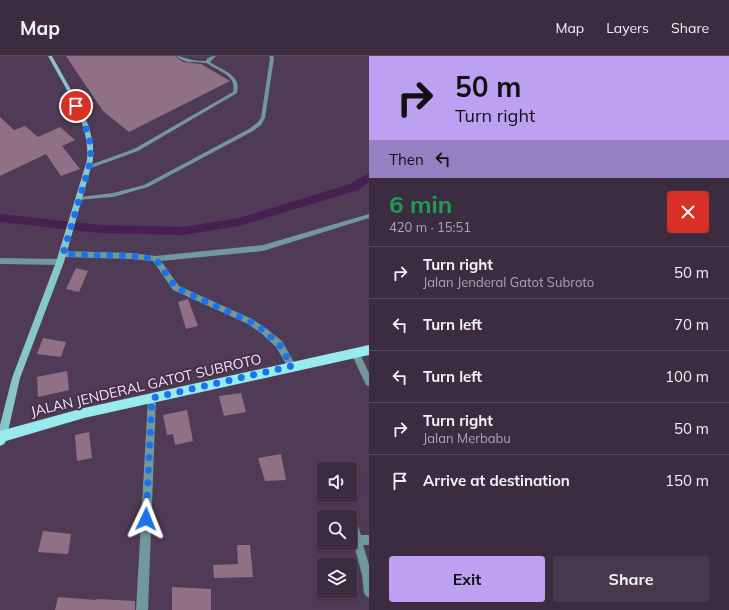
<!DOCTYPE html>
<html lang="en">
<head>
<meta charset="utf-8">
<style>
  :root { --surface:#3c2c40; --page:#47384b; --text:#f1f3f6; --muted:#aca7b1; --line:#554859; --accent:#bca0f2 }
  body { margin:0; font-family:Mulish,sans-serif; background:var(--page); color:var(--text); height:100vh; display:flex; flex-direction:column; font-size:15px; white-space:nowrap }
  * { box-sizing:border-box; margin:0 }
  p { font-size:13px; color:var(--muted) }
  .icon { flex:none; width:22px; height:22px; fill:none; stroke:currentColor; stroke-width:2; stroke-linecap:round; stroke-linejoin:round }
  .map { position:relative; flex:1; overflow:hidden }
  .panel { display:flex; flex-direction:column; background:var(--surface); width:360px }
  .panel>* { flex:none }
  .guide { background:#bca0f2; color:#111; overflow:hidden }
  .controls { position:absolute; left:317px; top:406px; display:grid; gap:8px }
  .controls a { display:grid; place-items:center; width:40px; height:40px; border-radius:4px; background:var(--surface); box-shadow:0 2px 6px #0003,0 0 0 1px var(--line); font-size:20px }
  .pin { position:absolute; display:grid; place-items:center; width:34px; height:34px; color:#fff; margin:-17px; border:2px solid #fff; border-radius:50%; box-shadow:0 1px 4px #0007 }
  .me { position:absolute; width:44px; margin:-22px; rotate:2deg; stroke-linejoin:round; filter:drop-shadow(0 0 3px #0008) }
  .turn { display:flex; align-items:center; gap:14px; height:84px; padding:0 20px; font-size:18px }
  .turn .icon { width:52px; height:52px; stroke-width:2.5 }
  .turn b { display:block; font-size:28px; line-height:34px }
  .then { display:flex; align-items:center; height:38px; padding:0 20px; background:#0003; gap:8px; font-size:15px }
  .round { display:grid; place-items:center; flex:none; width:42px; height:42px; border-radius:4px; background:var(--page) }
  .headline { display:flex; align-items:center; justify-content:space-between; height:68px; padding:0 20px }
  h1 { font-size:24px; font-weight:700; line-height:30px; color:#1e9e55 }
  .button { display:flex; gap:8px; margin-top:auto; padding:8px 20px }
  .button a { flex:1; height:46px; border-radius:4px; background:var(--accent); color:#111; font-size:16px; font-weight:700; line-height:46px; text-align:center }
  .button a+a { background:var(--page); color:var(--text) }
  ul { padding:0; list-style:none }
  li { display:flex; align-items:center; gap:12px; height:52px; padding:0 20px; border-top:1px solid var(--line) }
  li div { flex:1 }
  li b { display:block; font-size:15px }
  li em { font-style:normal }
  header { display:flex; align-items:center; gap:24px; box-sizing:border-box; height:56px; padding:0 20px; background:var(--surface); border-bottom:1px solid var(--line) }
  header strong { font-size:19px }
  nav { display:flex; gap:22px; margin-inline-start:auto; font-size:14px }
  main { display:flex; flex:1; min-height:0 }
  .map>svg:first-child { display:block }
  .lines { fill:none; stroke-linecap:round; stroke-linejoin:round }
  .canal { fill:#471f51; fill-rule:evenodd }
  .building { fill:#907085 }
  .service { fill:#71989a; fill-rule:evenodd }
  .minor { fill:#71989a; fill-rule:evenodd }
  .secondary { fill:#87c7ca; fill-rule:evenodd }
  .primary { fill:#97ebef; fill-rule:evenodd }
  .route { stroke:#1a73e8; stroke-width:7; stroke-dasharray:0 12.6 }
  .labels { text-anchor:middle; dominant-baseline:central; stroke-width:4; stroke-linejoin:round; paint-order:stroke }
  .street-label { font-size:14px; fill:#f4e7f7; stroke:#46314b }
</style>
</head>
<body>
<header>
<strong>Map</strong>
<nav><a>Map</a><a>Layers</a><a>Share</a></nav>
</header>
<main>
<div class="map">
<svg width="369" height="554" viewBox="0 0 369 554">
  <rect width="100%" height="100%" fill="#503b56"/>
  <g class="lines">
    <path class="canal" d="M369,117V126L358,134L239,170L183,179L100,177L0,166V158L100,169L183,171L239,162L350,128Z"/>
  </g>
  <g class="building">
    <path d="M66,0H175L183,6L201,8L230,25L129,76L103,55Z"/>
    <path d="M0,61L14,74L25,70L38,81L60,71L75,84L62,90L80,113L61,120L46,98L0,120Z"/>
    <path d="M76,212L88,215L79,236L66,233Z"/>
    <path d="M188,243L198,270L186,273L178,246Z"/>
    <path d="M43,282L66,286L61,301L37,298Z"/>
    <path d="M67,315L69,334L38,341L37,321Z"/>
    <path d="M241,337L246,356L224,360L219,340Z"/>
    <path d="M187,354L193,385L175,389L173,378L167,379L163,359Z"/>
    <path d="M89,376L92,402L77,405L75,379Z"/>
    <path d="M281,398L286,424L265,425L258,402Z"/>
    <path d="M43,475L71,478L68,498L38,496Z"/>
    <path d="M237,489H250L253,521L214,522L213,509L238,508Z"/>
    <path d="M172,531L211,533V554H172Z"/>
    <path d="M58,541L96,544L97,543L135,545V554H55Z"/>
  </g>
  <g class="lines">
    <g class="service">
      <path d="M176,0C181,0 184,2 189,3C195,5 200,5 206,5C207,1 212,0 216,0L210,6C222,15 242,18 237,37L138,95L91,112H87V110L134,93L233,36C236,23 227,19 217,13C214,12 209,8 206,7C194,5 187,9 176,0Z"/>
      <path d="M269,0H273L274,2L265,62L261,69L253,75L148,131L113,141L78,144L77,143L80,141L113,137L144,129L249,73L257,67L261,62L270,2Z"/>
      <path d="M350,453L353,454L354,457L361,479H369V489H363L369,509V542L366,540L364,537L362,519L350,474V461H347L346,457L347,454Z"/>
    </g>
    <g class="minor">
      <path d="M369,158V162L263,195L161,205L179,230L252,263L267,273L282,285L296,310L295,313L292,314L289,313L276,291L261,277L246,267L173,234L153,205L132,203L63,201L59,198L63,195L132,197L155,200L263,189Z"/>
      <path d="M0,202L60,203L64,206L60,209L0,208Z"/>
      <path d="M355,293L358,294L369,317V330L366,329L351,297L352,294Z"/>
      <path d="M152,338L155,339L156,342L148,554H136L148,342L149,339Z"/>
    </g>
    <path class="secondary" d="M48,0H52L80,50L89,71L93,88V104L64,206L20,322L7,380L5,383L2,385L0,384V369L12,322L56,206L87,104C91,68 64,30 48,0Z"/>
    <path class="primary" d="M369,289V299L84,362L6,385L4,388L0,390V375L84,352Z"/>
  </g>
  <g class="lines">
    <path class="route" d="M76,50L89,80L91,96L89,111L63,198L132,200L156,203L176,232L249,265L264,275L279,288L292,310L152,342L146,463"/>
  </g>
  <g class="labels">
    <g class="street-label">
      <text transform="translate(146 329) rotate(-13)">JALAN JENDERAL GATOT SUBROTO</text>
    </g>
  </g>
</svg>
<div class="controls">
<a><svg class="icon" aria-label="sound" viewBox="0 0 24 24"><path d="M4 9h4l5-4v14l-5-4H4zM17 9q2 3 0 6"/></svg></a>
<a><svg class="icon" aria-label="search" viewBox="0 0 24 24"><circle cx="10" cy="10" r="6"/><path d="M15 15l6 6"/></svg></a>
<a><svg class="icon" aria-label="layers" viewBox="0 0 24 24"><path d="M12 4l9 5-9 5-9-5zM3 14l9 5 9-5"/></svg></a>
</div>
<div class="pin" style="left:76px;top:50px;background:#d93025"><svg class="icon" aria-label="arrive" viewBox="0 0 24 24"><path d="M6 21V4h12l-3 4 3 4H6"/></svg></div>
<svg class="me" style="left:146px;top:463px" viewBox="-20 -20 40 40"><path d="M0-17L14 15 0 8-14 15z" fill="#1a73e8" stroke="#fff" stroke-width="4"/></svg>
</div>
<section class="panel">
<div class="guide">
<div class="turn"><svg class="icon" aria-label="right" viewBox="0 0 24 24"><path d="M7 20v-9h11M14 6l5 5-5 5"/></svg><div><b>50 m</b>Turn right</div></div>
<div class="then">Then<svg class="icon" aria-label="left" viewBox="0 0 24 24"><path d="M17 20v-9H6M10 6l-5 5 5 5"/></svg></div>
</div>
<div class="headline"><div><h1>6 min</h1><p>420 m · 15:51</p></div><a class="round" style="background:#d93025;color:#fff"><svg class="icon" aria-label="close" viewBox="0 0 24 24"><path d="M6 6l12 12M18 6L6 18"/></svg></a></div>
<ul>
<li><svg class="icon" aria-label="right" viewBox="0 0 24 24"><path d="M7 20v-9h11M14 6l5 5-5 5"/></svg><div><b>Turn right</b><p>Jalan Jenderal Gatot Subroto</p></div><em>50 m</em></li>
<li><svg class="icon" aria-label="left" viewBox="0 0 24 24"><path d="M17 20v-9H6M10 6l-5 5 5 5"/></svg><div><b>Turn left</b></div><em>70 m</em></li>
<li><svg class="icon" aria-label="left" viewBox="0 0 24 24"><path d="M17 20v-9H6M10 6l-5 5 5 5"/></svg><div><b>Turn left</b></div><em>100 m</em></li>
<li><svg class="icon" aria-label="right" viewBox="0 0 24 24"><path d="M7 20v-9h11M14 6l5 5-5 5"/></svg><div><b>Turn right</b><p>Jalan Merbabu</p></div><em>50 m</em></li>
<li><svg class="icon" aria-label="arrive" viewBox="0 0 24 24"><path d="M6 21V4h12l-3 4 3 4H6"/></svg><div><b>Arrive at destination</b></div><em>150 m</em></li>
</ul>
<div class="button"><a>Exit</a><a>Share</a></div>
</section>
</main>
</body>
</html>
